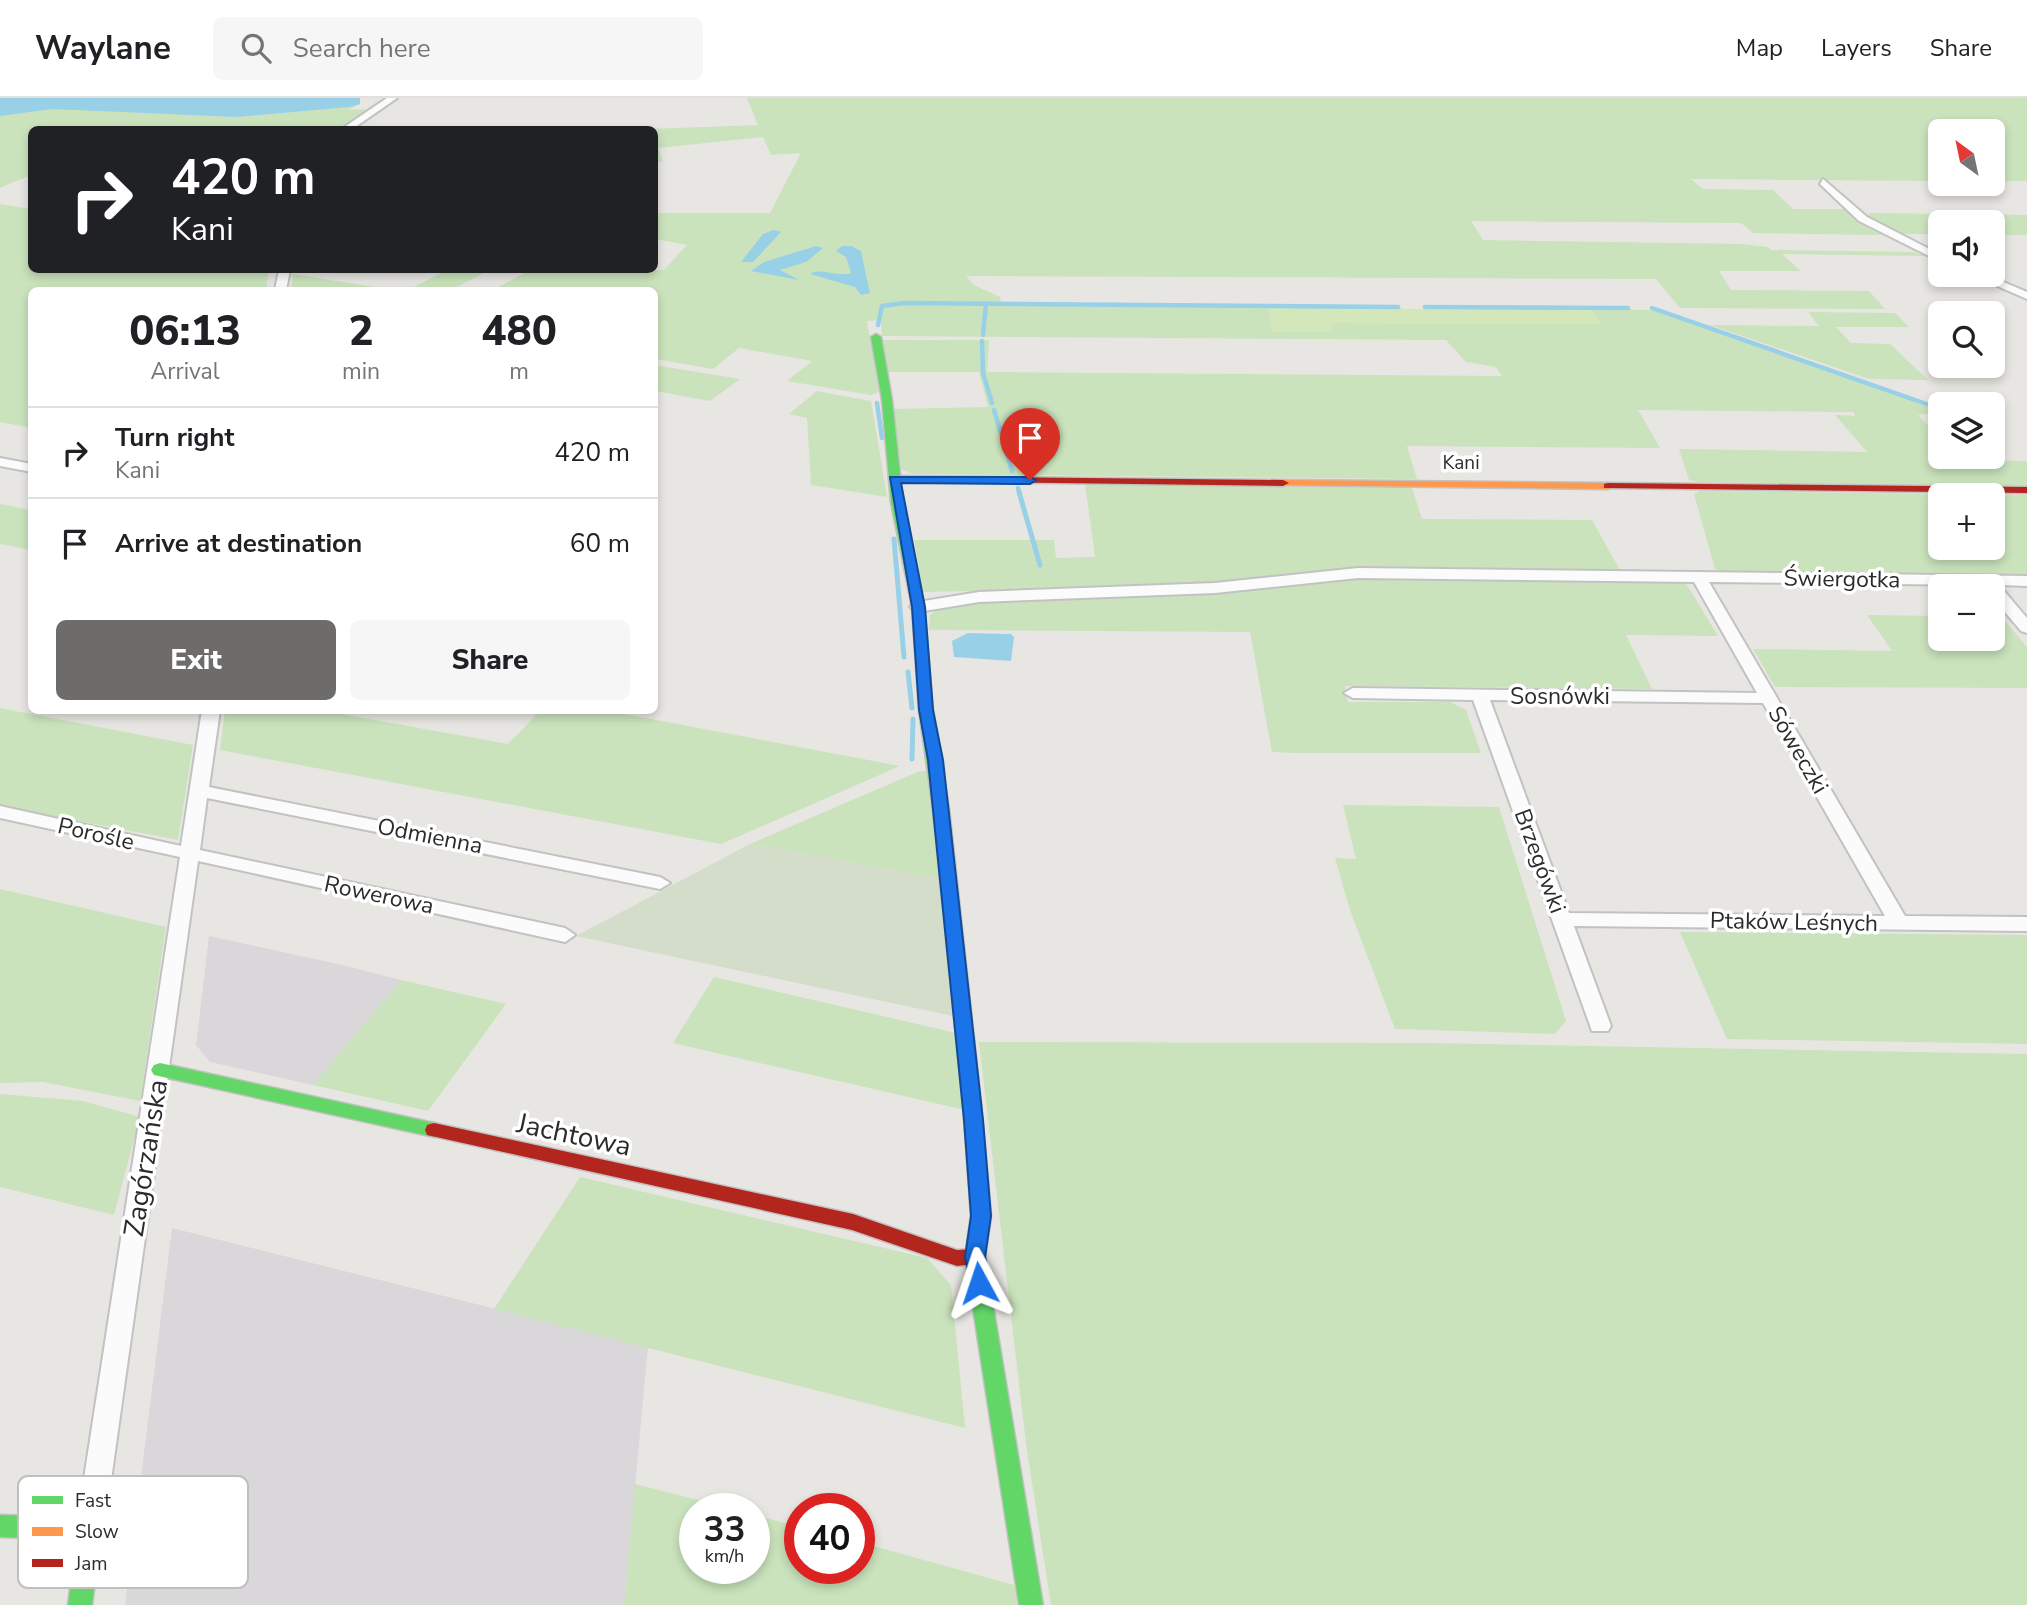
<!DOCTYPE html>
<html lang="en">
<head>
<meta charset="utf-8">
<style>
  :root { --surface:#fff; --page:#f6f6f6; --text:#202124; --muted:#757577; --line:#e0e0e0; --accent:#6d6c6b }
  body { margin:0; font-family:"Nunito Sans",sans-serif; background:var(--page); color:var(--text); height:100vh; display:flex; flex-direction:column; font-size:26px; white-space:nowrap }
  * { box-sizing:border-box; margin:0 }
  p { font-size:23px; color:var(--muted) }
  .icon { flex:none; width:38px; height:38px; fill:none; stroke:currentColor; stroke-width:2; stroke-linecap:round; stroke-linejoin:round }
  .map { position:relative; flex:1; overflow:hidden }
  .sheet { position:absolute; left:28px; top:189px; width:630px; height:427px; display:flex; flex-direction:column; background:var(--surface); border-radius:10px; box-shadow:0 4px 10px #0003 }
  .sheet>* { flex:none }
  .top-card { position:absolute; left:28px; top:28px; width:630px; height:147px; border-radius:10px; box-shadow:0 4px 10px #0003; background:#202124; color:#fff; overflow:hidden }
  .needle { width:46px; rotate:327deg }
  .fabs { position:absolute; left:1928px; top:21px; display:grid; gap:14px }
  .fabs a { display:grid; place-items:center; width:77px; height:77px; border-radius:10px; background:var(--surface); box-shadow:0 4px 10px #0003; font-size:35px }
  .speed { position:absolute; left:679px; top:1395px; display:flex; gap:14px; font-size:35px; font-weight:700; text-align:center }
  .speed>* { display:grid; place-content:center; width:91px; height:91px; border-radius:50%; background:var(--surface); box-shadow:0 4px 10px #0003; line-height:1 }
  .speed small { font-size:18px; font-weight:400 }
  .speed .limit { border:10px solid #d22; background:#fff; color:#111 }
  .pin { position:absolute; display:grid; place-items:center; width:60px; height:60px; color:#fff; margin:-72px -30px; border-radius:50% 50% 50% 0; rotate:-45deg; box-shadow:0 0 7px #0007 }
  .pin .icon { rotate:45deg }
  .me { position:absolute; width:77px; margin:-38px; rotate:355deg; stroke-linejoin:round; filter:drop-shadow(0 0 5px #0008) }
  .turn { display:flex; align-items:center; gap:24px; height:147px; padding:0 28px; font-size:32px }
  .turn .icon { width:91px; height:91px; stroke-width:2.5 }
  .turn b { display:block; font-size:49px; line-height:60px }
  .eta { display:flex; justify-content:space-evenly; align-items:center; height:119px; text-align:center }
  .eta b { font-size:42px; font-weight:800; line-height:49px }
  .action { display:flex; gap:14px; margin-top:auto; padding:14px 28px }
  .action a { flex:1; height:80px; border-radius:10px; background:var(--accent); color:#fff; font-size:28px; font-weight:800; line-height:80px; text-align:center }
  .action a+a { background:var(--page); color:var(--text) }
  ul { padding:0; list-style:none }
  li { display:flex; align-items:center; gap:21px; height:91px; padding:0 28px; border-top:2px solid var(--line) }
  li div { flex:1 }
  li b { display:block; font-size:26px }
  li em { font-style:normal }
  header { display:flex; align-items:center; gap:42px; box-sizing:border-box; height:98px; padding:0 35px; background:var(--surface); border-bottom:2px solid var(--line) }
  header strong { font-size:33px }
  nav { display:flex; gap:38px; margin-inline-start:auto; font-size:24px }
  .search { width:490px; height:63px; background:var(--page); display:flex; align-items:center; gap:18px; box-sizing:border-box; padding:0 24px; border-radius:10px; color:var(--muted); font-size:26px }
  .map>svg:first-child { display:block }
  .industrial { fill:#d9d7d9 }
  .green { fill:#cae3bc; fill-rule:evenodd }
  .cemetery { fill:#d4ddca }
  .pitch { fill:#d4e7ba }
  .water { fill:#98d0e8 }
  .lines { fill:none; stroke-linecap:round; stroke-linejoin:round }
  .stream-far1 { stroke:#98d0e8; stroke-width:4.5 }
  .stream { stroke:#98d0e8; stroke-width:5 }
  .street-casing { stroke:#c2c2c2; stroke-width:4 }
  .fast-casing { stroke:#c2c2c2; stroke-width:3 }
  .slow-casing { stroke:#c2c2c2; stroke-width:3 }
  .jam-casing { stroke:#c2c2c2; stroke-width:3 }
  .street { fill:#fcfbfb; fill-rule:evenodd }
  .fast { fill:#63d668; fill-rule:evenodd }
  .slow { fill:#ff974d; fill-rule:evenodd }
  .jam { fill:#b3261e; fill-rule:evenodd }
  .route { fill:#1a73e8; stroke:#114b97; stroke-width:2 }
  .labels { text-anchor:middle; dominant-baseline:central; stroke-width:7; stroke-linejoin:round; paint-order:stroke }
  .far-street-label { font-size:19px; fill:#2b2b2b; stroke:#fff }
  .street-label { font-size:23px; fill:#2b2b2b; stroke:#fff }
  .near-street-label { font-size:28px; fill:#2b2b2b; stroke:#fff }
  .key { fill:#fff; stroke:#bfbfbf; stroke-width:2 }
  .key-label { font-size:19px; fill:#2b2b2b }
</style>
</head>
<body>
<header>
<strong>Waylane</strong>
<div class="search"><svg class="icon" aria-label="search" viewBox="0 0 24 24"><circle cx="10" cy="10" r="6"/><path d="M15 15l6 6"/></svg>Search here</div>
<nav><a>Map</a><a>Layers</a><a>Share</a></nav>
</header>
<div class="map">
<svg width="2027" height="1507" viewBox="0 0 2027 1507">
  <rect width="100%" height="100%" fill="#e8e6e2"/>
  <g class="industrial">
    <path d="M209,838L342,867L401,882L313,987L210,964L196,947Z"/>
    <path d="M172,1130L648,1249L624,1507H125Z"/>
  </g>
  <g class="green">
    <path d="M0,0H360V6L348,12L368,11L339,31L32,32L31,77L0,90Z"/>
    <path d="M747,0H2027V83H1993V33H1941V83L1691,81L1703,91L1773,92L1793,111H1844L1858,125L1882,137L1753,135L1741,125L1471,123L1483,142L1742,146L1768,149L1771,152L1913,154L1925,158L1782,156L1801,173H1719L1731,192L1869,193L1885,211L1680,210L1656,181L966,178L974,187L1000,199L1001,205L1400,208L1401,211L1269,210L1272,234L1333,233L1330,225L1601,226L1424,211L1422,208H1628L1632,212H1652L1855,281L1941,314L1918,317L1941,341V359H1957L1961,362L2027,363V388L1699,384L1689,382L1679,351L1867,354L1835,317L1855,318L1854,314H1842L1638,312L1660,350L1407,348L1417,381L914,376L902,372L892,311L988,309L979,274H887L883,242H989L987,274L1502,278L1496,269L1466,264L1446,242L882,238L881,222L867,223L879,294L871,297L787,283L812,263L739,250L713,271L655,261L654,192H493L530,172H664L687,147L655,141V122L659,115H770L801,55L771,57L763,39L658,50L663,64H655L654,32L648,31L758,27Z"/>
    <path d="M0,106L31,111L26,113L31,114L32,172H269L266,192H32L31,330L0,324Z"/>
    <path d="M1870,115L2027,117V137H1993V124H1941V136H1893L1867,119Z"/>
    <path d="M447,172H490L451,192H408Z"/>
    <path d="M293,176L394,192H291Z"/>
    <path d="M1808,214L1895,215L1909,229H1836L1851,245L1890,246L1928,282L1869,281L1710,227L1819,228Z"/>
    <path d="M654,267L740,281L710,303L655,293Z"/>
    <path d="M817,293L871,303L887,399L811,387L807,320L789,316Z"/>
    <path d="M1085,386L1412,390L1422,421L1592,422L1621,474L1395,473L1155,489L923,494L914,442H1054L1056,460L1095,459Z"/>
    <path d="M1700,393L2027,397V480L1724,475L1715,471L1694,396ZM1941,397H1993V450H1941Z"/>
    <path d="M0,406L31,412V452L0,446Z"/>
    <path d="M1317,481L1684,482L1718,538L1626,537L1652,591L1345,588L1348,604H1450L1466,612L1481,655H1295L1272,654L1250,534L929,532L930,517L941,509L956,505Z"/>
    <path d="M1867,517L1941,518V541H1993V518H2001L2027,549V590L1775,589L1753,551L1892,553Z"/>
    <path d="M0,610L193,647L178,742L0,708Z"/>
    <path d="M603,612L900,668L721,746L220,652L225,613H325L508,646L540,613Z"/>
    <path d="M920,673H929L939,781L750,746Z"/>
    <path d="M1343,707L1499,709L1566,923L1555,936L1395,931L1350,812L1335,760L1356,761Z"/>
    <path d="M0,791L166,829L140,1003L43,984L0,985Z"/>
    <path d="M1680,834L2027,837V946L1727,941Z"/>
    <path d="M714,879L956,935L965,1012L673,945Z"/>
    <path d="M401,882L506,906L428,1013L313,987Z"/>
    <path d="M979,944L1428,945L2027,956V1507H1051L1026,1346Z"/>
    <path d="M0,996L83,1003L140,1019L114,1117L0,1089Z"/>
    <path d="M580,1079L927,1160L951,1187L965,1330L494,1211Z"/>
    <path d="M635,1386L729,1410H695V1470H754V1417L800,1429V1470H859V1444L1014,1487L1017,1507H624Z"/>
  </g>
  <path class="cemetery" d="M750,746L939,781L953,918L576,838Z"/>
  <path class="pitch" d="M1268,210L1592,212L1601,226L1331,225L1333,234H1272Z"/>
  <g class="water">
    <path d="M0,0H360V6L349,9L237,19L52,11L0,18Z"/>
    <path d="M774,132L781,134L753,164H741L763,136Z"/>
    <path d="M816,148L823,150L806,164L780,172L799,182L751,173L764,164Z"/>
    <path d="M842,148H851L861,153L870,195L861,197L855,189L810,176C822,169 837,180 851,175L846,159L836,153Z"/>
    <path d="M968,535L1011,536L1014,539L1011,563L954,559L952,543Z"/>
  </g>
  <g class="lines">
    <g class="stream-far1">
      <path d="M1425,209L1628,210"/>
      <path d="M1652,210L1941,311"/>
      <path d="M878,227L882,208L904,205L1398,209"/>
      <path d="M983,237L986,206"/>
      <path d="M982,243L983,275L992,305"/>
      <path d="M877,305L882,340"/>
      <path d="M994,312L1012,373"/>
      <path d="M1018,390L1020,396"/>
    </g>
    <g class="stream">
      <path d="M1019,394L1040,467"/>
      <path d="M894,441L904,559"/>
      <path d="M908,574L912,610"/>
      <path d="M912,661L913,621"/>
    </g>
    <defs>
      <g id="street">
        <path d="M387,0H397L351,32H340Z"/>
        <path d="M1823,81L1867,119L1941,157V164L1859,123L1820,86Z"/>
        <path d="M279,172H290L286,192H275Z"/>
        <path d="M1972,177H1987L2027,194V201Z"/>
        <path d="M0,360L32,366V374L0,368Z"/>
        <path d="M1358,470L2027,478V488L1999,487L2027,520V535L2021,533L1993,500V488L1987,487L1709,484L1905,818L2027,819V833L1574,828L1611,928L1608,933H1592L1473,602L1353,600L1344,595L1353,590L1757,595L1694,484L1358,480L1215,495L979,504L918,514L910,509L918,504L979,494L1215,485ZM1490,602L1763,605L1885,818L1569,815Z"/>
        <path d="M202,612H220L209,689L660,779L670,785L660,791L207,700L200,752L565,830L575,837L565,844L198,763L103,1439L99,1448L89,1452L79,1448L75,1439L180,759L0,720V708L181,748Z"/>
      </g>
      <g id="fast">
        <path d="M876,236L881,239L892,302L903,404L924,509L933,612L949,711L941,716L933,711L919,612L912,509L891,404L882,302L871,239Z"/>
        <path d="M160,965L434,1025L441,1027L443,1032L441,1037L434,1039L154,977L151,972L154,967Z"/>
        <path d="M972,999L979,1001L981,1006L991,1118L985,1159L1043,1507H1019L965,1159L971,1118L963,1006L965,1001Z"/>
        <path d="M0,1417L66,1419L97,1431L101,1439L92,1507H68L76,1445L66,1441L0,1439Z"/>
      </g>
      <g id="slow">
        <path d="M1283,382L1608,385L1614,388L1608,391L1279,387V383Z"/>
        <path d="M941,706L949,711L981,1006L979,1011L972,1013L965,1011L963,1006L933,711Z"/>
      </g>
      <g id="jam">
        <path d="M895,378L1283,382L1289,385L1283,388L891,383L889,381Z"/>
        <path d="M1608,385L2027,389V395L1604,390V386Z"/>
        <path d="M434,1025L853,1116L957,1152L975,1151L982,1153L985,1159L982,1165L957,1168L852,1132L427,1037L425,1032L427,1027Z"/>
      </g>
    </defs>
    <use href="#street" class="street-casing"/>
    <use href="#fast" class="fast-casing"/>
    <use href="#slow" class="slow-casing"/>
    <use href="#jam" class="jam-casing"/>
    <use href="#street" class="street"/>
    <use href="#fast" class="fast"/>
    <use href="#slow" class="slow"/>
    <use href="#jam" class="jam"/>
  </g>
  <path class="route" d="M890,379H1030L1036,382L1030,386L901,385L925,509L933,612L943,662L983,1022L991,1118L985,1159L990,1185L987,1191L979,1194L972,1191L965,1159L971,1118L964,1022L928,662L919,612L912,509Z"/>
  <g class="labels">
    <g class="far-street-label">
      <text x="1461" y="365">Kani</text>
    </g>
    <g class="street-label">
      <text transform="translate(1842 481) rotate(1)">Świergotka</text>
      <text x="1560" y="598">Sosnówki</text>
      <text transform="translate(1798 652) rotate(60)">Sóweczki</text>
      <text transform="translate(96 736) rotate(13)">Porośle</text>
      <text transform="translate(430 738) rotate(11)">Odmienna</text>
      <text transform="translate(1540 763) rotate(70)">Brzegówki</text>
      <text transform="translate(379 797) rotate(12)">Rowerowa</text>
      <text transform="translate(1794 824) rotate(1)">Ptaków Leśnych</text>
    </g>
    <g class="near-street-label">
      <text transform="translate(574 1037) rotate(12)">Jachtowa</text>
      <text transform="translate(146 1060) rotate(-81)">Zagórzańska</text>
    </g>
  </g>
  <rect x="18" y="1378" width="230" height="112" rx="10" class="key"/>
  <rect x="32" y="1398" width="31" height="8" fill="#63d668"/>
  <rect x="32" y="1429" width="31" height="9" fill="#ff974d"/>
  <rect x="32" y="1461" width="31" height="8" fill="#b3261e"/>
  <g class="key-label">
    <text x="75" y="1409">Fast</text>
    <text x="75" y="1440">Slow</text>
    <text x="75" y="1472">Jam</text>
  </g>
</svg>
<div class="fabs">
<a><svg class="needle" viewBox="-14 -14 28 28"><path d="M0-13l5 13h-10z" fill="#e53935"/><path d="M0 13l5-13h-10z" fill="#757577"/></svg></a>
<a><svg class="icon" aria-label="sound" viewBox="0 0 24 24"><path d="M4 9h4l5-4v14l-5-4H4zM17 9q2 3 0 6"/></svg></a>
<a><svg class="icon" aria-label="search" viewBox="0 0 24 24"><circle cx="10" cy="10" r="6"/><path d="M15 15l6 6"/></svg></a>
<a><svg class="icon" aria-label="layers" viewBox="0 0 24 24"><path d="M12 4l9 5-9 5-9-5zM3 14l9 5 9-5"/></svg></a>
<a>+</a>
<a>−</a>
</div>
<div class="speed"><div>33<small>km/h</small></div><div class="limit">40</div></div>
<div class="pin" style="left:1030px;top:382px;background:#d93025"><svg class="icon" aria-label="arrive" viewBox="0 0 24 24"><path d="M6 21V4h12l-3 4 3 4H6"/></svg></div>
<svg class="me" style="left:979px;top:1185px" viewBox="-20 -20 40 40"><path d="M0-17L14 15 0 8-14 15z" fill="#1a73e8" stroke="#fff" stroke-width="4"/></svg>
<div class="top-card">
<div class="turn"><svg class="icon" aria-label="right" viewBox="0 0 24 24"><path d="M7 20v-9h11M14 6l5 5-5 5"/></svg><div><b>420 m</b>Kani</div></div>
</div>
<section class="sheet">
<div class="eta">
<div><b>06:13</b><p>Arrival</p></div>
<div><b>2</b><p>min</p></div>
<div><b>480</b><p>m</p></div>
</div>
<ul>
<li><svg class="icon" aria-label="right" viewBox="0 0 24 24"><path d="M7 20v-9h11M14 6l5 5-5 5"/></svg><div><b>Turn right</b><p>Kani</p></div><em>420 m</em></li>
<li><svg class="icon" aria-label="arrive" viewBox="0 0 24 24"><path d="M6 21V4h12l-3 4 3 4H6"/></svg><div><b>Arrive at destination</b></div><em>60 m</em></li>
</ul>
<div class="action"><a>Exit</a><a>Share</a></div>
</section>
</div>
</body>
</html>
